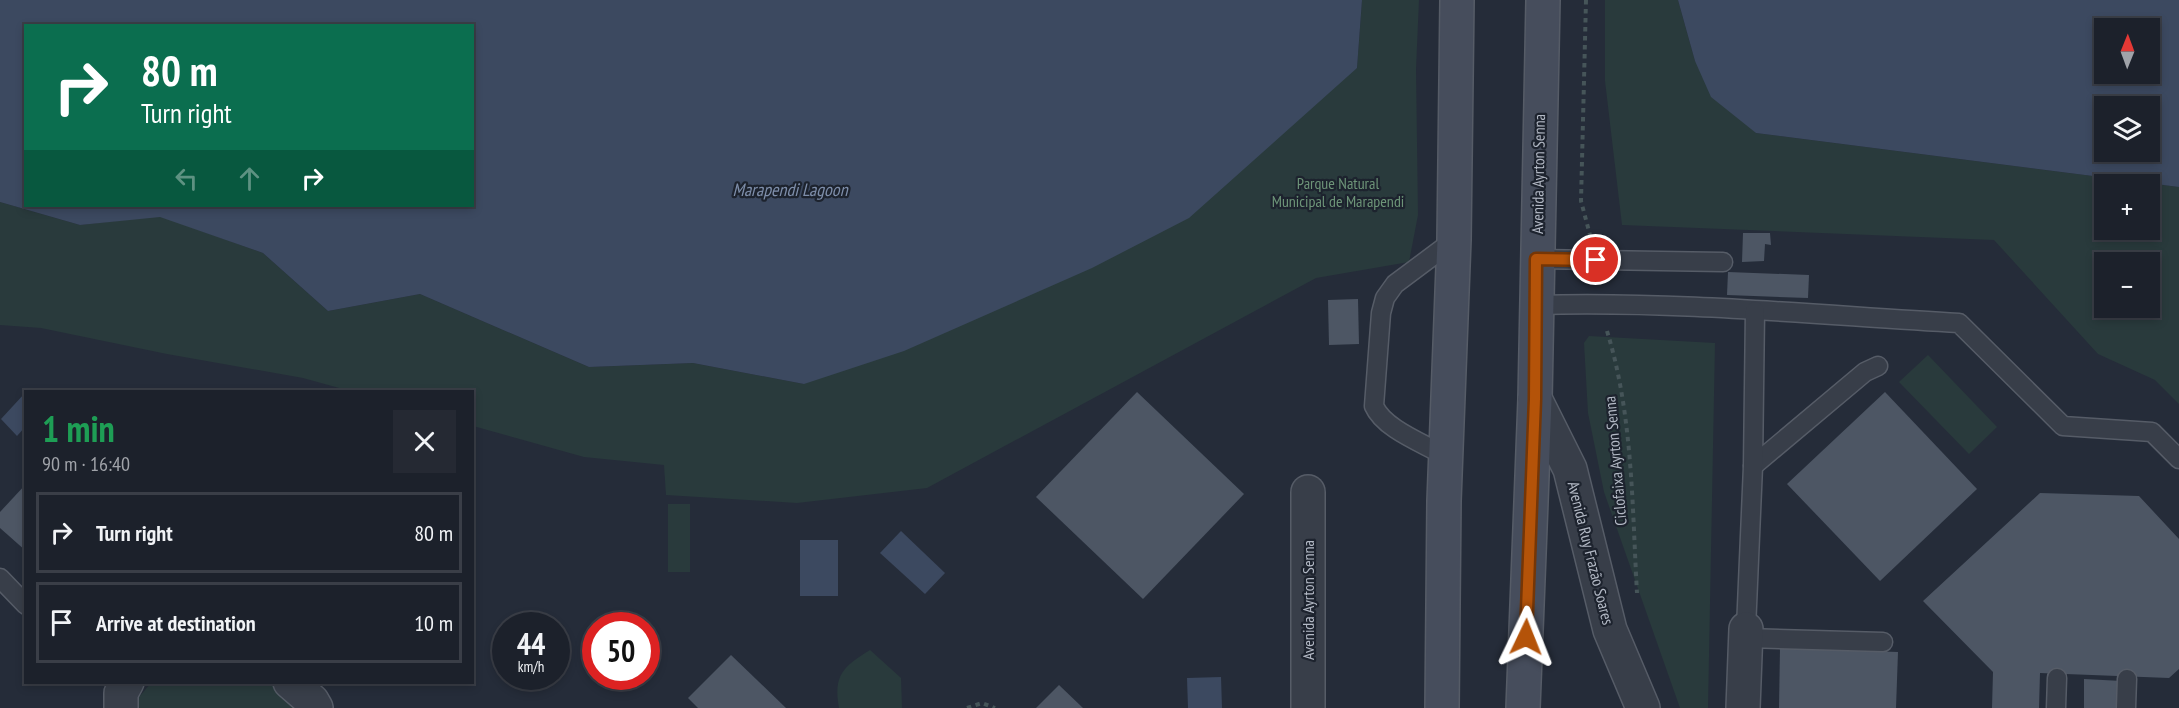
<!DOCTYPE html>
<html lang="en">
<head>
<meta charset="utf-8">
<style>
  :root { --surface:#1c212b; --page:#252933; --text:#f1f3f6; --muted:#a0a3a9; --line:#3a3e47 }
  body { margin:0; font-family:"PT Sans Narrow",sans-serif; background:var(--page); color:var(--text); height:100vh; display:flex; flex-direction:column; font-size:22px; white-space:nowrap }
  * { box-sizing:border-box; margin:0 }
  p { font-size:20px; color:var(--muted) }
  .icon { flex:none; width:33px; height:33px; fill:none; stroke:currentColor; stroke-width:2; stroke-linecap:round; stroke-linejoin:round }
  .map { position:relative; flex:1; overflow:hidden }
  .details { position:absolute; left:24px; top:390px; width:450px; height:294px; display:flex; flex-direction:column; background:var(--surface); border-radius:0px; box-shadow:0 3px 9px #0003,0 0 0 2px var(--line) }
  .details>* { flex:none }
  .banner { position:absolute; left:24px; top:24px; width:450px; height:183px; border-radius:0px; box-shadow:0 3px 9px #0003,0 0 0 2px var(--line); background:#0b6e4f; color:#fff; overflow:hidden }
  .needle { width:39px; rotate:1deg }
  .tools { position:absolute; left:2094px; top:18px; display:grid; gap:12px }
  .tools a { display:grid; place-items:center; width:66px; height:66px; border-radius:0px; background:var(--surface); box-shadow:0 3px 9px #0003,0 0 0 2px var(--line); font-size:30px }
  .speed { position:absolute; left:492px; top:612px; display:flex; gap:12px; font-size:30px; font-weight:700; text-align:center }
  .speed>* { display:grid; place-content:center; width:78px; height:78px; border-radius:50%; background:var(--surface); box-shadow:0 3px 9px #0003,0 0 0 2px var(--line); line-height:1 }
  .speed small { font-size:15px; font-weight:400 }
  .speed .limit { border:9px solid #d22; background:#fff; color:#111 }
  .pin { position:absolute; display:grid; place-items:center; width:51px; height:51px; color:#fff; margin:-26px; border:3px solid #fff; border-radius:50%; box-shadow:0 2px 6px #0007 }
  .me { position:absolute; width:66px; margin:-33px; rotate:2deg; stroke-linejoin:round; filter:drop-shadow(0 0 4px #0008) }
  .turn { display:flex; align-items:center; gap:21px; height:126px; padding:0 18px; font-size:27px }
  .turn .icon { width:78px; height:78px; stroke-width:2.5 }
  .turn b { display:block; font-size:42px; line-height:51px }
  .lanes { display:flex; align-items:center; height:57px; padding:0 18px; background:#0003; justify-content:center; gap:30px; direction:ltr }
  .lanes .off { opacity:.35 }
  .round { display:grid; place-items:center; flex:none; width:63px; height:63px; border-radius:0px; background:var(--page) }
  .overview { display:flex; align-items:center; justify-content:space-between; height:102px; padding:0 18px }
  h1 { font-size:36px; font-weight:700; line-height:45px; color:#1e9e55 }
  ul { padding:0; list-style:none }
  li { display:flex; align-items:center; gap:18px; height:81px; margin:0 12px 9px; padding:0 6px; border:3px solid var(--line); border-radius:0px }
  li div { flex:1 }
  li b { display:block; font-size:22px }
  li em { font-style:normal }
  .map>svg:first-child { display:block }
  .green { fill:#293a3c; fill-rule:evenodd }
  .water { fill:#3c4960; fill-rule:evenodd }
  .building { fill:#4d5664 }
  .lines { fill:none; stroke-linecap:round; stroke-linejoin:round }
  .lane-casing { stroke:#565c67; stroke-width:21 }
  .street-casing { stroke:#565c67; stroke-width:36 }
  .secondary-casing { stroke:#565c67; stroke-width:36 }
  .path { stroke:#465559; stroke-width:4; stroke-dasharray:4.5 4.5; stroke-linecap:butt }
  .lane { stroke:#383e49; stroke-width:18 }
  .street { stroke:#383e49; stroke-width:33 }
  .secondary { stroke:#464d5c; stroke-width:33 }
  .route-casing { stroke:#753606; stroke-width:15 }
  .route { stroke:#b45309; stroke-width:10 }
  .labels { text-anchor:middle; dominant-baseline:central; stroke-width:4.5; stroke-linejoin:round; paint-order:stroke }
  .street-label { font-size:16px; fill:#b3b9c5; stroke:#1d232e }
  .park-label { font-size:16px; fill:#6d9478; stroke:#1d232e }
  .water-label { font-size:18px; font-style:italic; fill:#7e8eaa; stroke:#1d232e }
</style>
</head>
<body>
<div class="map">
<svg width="2179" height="708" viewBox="0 0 2179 708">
  <rect width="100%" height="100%" fill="#252c39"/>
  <g class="green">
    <path d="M1362,0H1419L1416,69L1418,215L1409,262L1316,278L927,488L797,503L666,495L664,465L584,457L473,426L472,392L350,391L303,378L167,354L41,328L0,325V202L80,225L160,216L263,253L328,311L420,294L589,367L693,363L804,384L1357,68Z"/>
    <path d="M1605,0H1678L1695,61L1756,133L2179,187V404L2155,380L2098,354L1994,240L1622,225L1605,81ZM2104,184H2150V230H2104ZM2104,262H2150V308H2104Z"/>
    <path d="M1589,336L1715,343L1708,708H1680L1604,492L1588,413L1584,343Z"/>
    <path d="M1928,355L1997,427L1969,454L1899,382Z"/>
    <rect x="668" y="504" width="22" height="68"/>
    <path d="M870,650L901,678L902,708H839C833,675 843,667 870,650Z"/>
    <path d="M276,682L307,708H140L134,703L151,683Z"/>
  </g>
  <g class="water">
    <path d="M0,0H1362L1357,68L1189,218L1092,268L904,351L804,384L693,363L589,367L420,294L328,311L263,253L160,217L80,225L0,202ZM26,26H472V206H26Z"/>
    <path d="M1678,0H2179V187L1756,133L1711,97L1695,61ZM2104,28H2150V74H2104ZM2104,106H2150V152H2104Z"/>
    <path d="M25,393V427L17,436L1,419Z"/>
    <path d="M901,531L945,573L925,594L880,553Z"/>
    <rect x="800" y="540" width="38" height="56"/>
    <path d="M1221,677L1222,708H1188L1187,678Z"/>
  </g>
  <g class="building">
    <path d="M1743,233H1770L1771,245L1765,244L1764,261L1742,262Z"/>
    <path d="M1728,272L1809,275L1808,298L1727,295Z"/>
    <path d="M1358,299L1359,344L1329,345L1328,300Z"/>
    <path d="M1137,392L1244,494L1143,599L1036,497Z"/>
    <path d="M1885,392L1977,489L1880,581L1787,484Z"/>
    <path d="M26,484V551L0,528V512Z"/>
    <path d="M2040,493L2139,496L2179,539V669L2169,678L2040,673L2039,708H1992L1993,672L1923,601Z"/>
    <path d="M1780,648L1898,652L1896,708H1779Z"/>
    <path d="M731,655L786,708H698L688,698Z"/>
    <path d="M2084,679L2122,681L2121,708H2084Z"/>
    <path d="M1059,685L1083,708H1036Z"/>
  </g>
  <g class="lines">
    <defs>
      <g id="lane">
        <path d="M1536,259L1723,262"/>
        <path d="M1537,305C1677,301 1818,315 1959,323L2063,426L2152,432L2179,459"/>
        <path d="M1445,456C1423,443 1384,429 1374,406L1381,313L1385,298L1395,284L1454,240"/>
        <path d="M1753,466L1865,372L1878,366"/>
        <path d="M0,578L26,605"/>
        <path d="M1746,629L1753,466L1755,311"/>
        <path d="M1746,638L1883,642"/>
        <path d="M2056,708L2057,678"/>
        <path d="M2126,708L2127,679"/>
      </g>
      <g id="street">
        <path d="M1535,399L1570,469L1610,630L1643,708"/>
        <path d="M290,682L312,701L316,708"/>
        <path d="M121,708V693L127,682"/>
        <path d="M1308,708V492"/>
        <path d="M1743,708L1746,629"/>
      </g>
      <g id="secondary">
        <path d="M1442,708L1444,501L1454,240L1457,0"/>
        <path d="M1523,708L1535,399L1543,0"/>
      </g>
    </defs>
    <use href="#lane" class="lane-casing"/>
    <use href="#street" class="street-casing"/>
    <use href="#secondary" class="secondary-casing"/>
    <g class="path">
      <path d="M1586,0L1581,201L1590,235"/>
      <path d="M1607,331C1633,415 1632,506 1637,593"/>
      <path d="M967,708L982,703L995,708"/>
    </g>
    <use href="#lane" class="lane"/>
    <use href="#street" class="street"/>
    <use href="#secondary" class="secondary"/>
  </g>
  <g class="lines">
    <defs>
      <path id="route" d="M1526,637L1535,399L1536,259L1596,260"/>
    </defs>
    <use href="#route" class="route-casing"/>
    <use href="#route" class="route"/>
  </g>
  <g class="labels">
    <g class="street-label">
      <text transform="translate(1538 174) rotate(-89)">Avenida Ayrton Senna</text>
      <text transform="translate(1615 461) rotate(-95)">Ciclofaixa Ayrton Senna</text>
      <text transform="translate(1591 553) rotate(76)">Avenida Ruy Frazão Soares</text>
      <text transform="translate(1308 600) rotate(-90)">Avenida Ayrton Senna</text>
    </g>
    <g class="park-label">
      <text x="1338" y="183">Parque Natural<tspan x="1338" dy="18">Municipal de Marapendi</tspan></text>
    </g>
    <g class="water-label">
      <text x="790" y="189">Marapendi Lagoon</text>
    </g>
  </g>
</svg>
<div class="tools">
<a><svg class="needle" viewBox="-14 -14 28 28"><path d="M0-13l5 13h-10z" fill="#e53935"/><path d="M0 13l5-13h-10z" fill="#a0a3a9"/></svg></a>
<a><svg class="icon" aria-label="layers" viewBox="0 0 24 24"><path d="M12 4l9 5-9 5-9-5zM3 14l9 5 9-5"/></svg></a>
<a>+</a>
<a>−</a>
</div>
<div class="speed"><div>44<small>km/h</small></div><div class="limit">50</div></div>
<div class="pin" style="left:1596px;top:260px;background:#d93025"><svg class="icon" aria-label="arrive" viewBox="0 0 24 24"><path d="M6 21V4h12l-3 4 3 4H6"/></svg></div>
<svg class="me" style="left:1526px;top:637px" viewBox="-20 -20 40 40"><path d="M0-17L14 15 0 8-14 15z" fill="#b45309" stroke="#fff" stroke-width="4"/></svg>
<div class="banner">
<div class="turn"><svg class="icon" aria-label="right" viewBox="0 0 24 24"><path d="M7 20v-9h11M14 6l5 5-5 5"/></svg><div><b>80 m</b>Turn right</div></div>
<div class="lanes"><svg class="icon off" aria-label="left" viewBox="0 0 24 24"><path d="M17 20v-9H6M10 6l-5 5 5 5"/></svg><svg class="icon off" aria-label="ahead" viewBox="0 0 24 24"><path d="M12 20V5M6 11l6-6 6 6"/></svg><svg class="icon" aria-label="right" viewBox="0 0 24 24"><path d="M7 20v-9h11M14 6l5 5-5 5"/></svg></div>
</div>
<section class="details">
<div class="overview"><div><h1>1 min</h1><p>90 m · 16:40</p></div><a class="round"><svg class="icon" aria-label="close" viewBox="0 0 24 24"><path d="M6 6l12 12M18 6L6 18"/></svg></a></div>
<ul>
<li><svg class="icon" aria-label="right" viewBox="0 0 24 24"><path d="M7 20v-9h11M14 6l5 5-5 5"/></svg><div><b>Turn right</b></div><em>80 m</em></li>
<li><svg class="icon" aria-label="arrive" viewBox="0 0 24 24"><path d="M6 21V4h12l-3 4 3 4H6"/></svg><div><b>Arrive at destination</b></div><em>10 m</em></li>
</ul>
</section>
</div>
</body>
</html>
